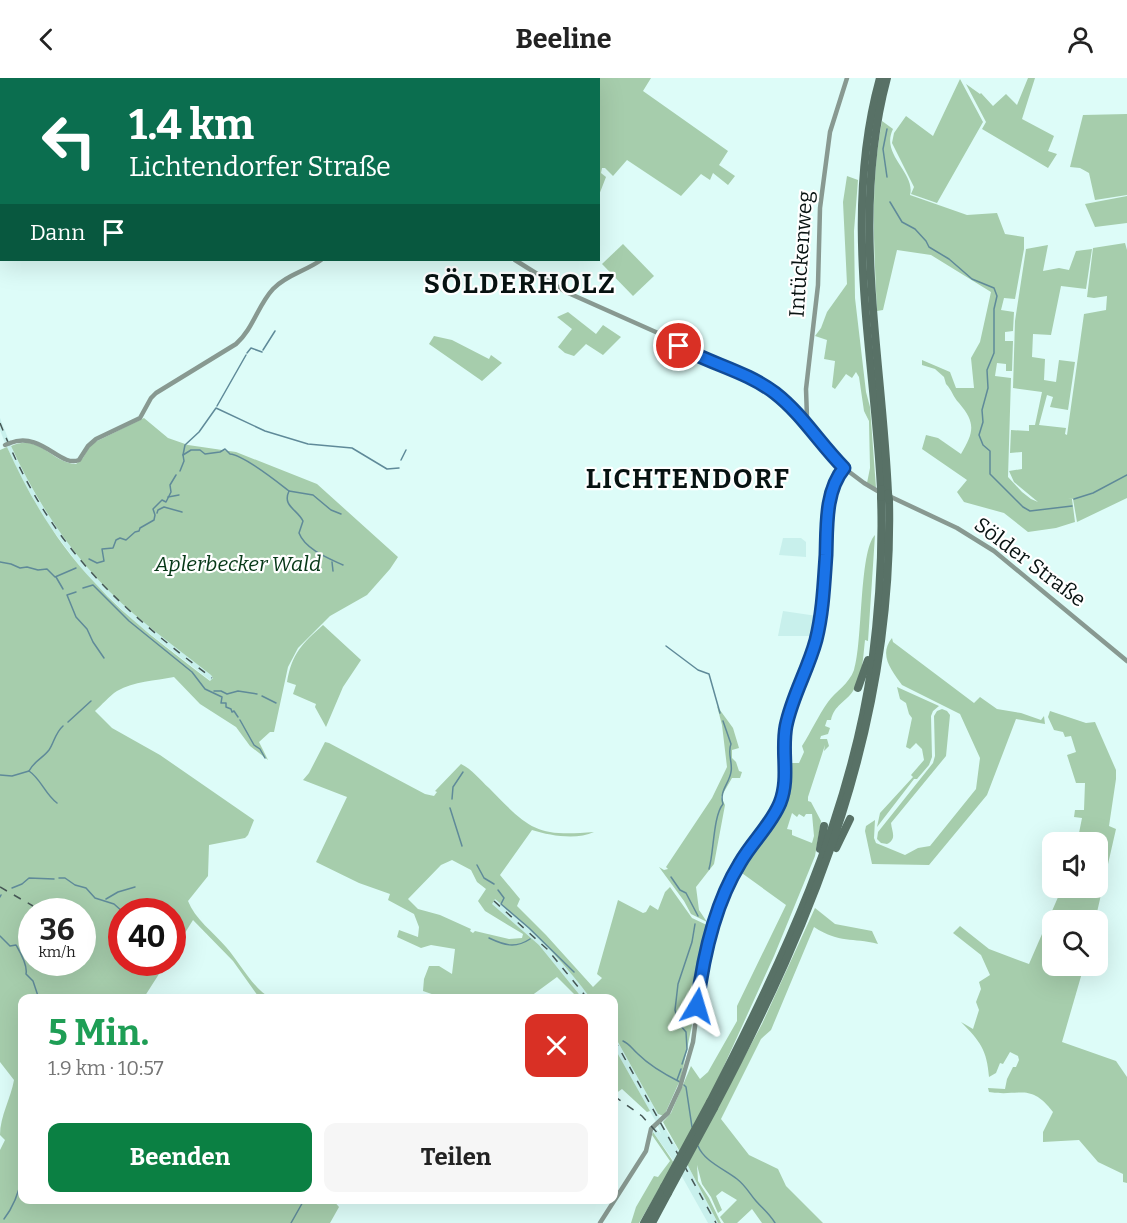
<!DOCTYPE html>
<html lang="de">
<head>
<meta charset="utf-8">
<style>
  :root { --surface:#fff; --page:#f6f6f6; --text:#222; --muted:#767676; --accent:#0b8043 }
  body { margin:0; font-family:Bitter,serif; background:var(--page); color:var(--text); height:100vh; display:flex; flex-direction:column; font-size:22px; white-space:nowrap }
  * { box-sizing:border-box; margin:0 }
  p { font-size:20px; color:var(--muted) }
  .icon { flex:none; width:33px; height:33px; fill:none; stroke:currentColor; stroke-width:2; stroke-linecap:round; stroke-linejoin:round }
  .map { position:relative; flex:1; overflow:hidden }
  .sheet { position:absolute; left:18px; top:916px; width:600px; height:210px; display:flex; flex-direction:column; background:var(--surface); border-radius:12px; box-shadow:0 6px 24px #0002 }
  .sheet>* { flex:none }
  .guide { position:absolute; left:0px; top:0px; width:600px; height:183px; box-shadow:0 6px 24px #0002; background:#0b6e4f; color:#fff; overflow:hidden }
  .tools { position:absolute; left:1042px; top:754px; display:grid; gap:12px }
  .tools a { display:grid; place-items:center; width:66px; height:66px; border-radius:12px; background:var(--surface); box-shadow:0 6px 24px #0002; font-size:30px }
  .speed { position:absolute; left:18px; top:820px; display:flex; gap:12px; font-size:30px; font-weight:700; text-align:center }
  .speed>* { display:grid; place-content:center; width:78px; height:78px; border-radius:50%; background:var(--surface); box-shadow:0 6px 24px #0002; line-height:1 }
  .speed small { font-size:15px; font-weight:400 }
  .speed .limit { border:9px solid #d22; background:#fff; color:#111 }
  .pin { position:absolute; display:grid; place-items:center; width:51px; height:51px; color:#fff; margin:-26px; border:3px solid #fff; border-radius:50%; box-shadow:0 2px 6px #0007 }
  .me { position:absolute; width:66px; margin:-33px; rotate:7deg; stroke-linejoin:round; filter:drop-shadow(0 0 4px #0008) }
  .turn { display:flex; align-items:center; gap:21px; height:126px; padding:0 30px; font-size:27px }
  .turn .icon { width:78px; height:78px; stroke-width:2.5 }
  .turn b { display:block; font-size:42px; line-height:51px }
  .then { display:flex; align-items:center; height:57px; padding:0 30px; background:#0003; gap:12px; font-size:22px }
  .round { display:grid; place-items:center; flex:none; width:63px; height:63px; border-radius:12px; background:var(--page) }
  .head { display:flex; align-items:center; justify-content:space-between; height:102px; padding:0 30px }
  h1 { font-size:36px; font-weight:700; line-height:45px; color:#1e9e55 }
  .cta { display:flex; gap:12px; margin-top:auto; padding:12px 30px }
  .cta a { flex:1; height:69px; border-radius:12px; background:var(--accent); color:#fff; font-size:24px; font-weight:700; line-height:69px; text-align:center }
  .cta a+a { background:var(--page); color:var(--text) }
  header { display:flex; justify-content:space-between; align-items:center; height:78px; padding:0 30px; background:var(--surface); font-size:27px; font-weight:700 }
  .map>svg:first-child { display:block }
  .built { fill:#c8f0ec }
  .green { fill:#a6cdac; fill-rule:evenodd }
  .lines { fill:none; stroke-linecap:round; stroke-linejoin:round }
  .stream { stroke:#5f8a99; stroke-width:1.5 }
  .secondary { stroke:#889991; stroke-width:4.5 }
  .highway { stroke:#587166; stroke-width:8 }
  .rail { stroke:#465755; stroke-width:1.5; stroke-dasharray:8 8; stroke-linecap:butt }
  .secondary-bridge { stroke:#889991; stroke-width:4.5 }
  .highway-bridge { stroke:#587166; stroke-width:8 }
  .route-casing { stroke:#114b97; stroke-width:15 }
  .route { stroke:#1a73e8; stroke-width:10 }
  .labels { text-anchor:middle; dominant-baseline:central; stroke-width:4.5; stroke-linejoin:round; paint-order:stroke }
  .street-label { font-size:21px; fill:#081312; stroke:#fff }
  .park-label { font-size:21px; font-style:italic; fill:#053716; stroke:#fff }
  .district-label { font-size:27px; font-weight:bold; letter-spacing:1.5px; fill:#081312; stroke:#fff }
</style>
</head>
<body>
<header><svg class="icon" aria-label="back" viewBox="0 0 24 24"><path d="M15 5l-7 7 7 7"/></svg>Beeline<svg class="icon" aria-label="person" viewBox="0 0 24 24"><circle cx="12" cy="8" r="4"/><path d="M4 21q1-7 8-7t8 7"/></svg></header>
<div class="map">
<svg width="1127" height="1145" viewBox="0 0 1127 1145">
  <rect width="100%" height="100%" fill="#ddfcf8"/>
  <g class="built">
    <path d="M0,340L15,378L38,421L77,477L96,499L135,537L211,597L213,600L211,603L137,546L94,505L78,486L46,443L23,403L5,365L0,352Z"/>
    <path d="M783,460H801L806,464V479L779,477Z"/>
    <path d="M783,533L817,538L813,558H778Z"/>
    <path d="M495,821L540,859L572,895L591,921H583L539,867L491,826Z"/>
    <path d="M614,957L658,1036L660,1041L656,1044L614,969Z"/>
    <path d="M661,1044L687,1086L718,1145H708L671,1079L653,1054L655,1049L661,1056L657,1046Z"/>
  </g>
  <g class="green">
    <path d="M420,0H651L643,13L728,73L719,87L735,98L728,107L713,95L710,102L701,96L681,118L627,82L613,98L605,90H602L601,95L606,99L599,117L598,2Z"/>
    <path d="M1028,0H1035L1022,41L1054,58L1048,73L1057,76L1048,90L982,51L986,44L966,6L980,16L981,15L993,28L1006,16L1017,27Z"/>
    <path d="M960,1L983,44L937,125L911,116L914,109L892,65L894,55L906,38L933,58Z"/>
    <path d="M1127,36V117L1095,122L1089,95L1080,90L1070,89L1083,37Z"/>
    <path d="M882,43L893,51C880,77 916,95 910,117L967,137L997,135L1005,156L1024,159V171L1015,221L1004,220L1001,232L1014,234L1013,253L1005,254V263H1013L1012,293H1006V286L997,285L995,298L1011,300L1008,399L1022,414L1031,421L1038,424L1014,404L1009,393L1022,391V374L1010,375L1011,352L1029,353V347H1035L1042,314L1013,310L1015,243L1026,171L1048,167L1043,193L1059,190L1069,192L1076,173L1092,171L1086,211L1061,208L1051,257L1033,256L1032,279L1045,281L1044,302L1056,304L1059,282L1075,284L1068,332L1050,329L1053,319L1047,317L1039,347L1066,350L1065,356L1067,357L1084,236L1106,232L1107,218L1094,220L1087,219L1093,170L1125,165L1127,172V420L1077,444L1073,421L1068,420L1072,421L1075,444L1056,450L1028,454L1004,435L964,424L957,414L967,402L922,371L926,357L938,360L961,376C974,354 976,345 959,325C953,319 952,312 946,306L944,299L935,291L922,287V282L950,294L956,310H974L971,280L980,264L991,214L931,177L897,172L883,232L877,233C874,170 870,106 882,43Z"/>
    <path d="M847,98L858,102L854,153L855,220L866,314L870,329L876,410L867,405L870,390L869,343L864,333L859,299L856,294L852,300L846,296L835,311L832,309L835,283L824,281L827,262L815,258L821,250L827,234L847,206L843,124Z"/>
    <path d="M1127,118V145L1095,149L1085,126Z"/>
    <path d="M623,166L654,198L633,218L602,186Z"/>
    <path d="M568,234L596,256L603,247L621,259L603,277L586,266L574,278L565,275L558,269L572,251L557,239Z"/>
    <path d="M434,258L452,262L489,281L491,277L502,285L482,303L429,266Z"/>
    <path d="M144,340L168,360L188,367L236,374L317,406L398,479L390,491L367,517L330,538L298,570L288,589L274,654H270L259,664L268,682L250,668L236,649L200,626L174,599C155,603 134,603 117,613C109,618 102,627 95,633L112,650L160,677L254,742L248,757L245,760L209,767L208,798L188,823C195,841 213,854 226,869C241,886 252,910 272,921H263L258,918L233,883L193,842L173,874L172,834H122V885H166L143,921H22V1122H333L339,1129L330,1145H0V1072L5,1062L0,1057C0,1038 11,1020 14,1002L0,984V372L7,369C29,418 57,465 94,504C128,542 170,572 210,603L213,600L211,597C186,577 160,558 135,537C81,491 40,432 11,368C40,355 51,385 76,386L83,380L91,366ZM32,834H82V885H32Z"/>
    <path d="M875,457L868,563L865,562C863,579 863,598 853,613C846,624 834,627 831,642H827L825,648L830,650L828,656L821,658L820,661H827L829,668L824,673L825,667L808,719V723L811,724L821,743L815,778L774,878L708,1023L680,1074L663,1044L671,1035L691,988L700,1001L708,994L737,943V928L786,827L739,793L783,721L787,707L788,685H799L804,674L802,668C811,654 818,638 828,624C836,613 849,606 854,592C863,565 859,473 875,457ZM792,735L797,739L799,736L804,739L806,736H812L814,758L812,765L792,757V752L787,751Z"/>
    <path d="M323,547L361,582L343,609L326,649L315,629L316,626L293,616L296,607L287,604C292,575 302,566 323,547Z"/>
    <path d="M892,560L893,564L901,570L974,625L980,619L997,631L1021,635L1041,642L1044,638L1045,646L1016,641L987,717L929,787L872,786L865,753L866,748L875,742L874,760L876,765L905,777L918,770L930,768L976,711L980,680L960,636L902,607C892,593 878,577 892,560Z"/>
    <path d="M897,609L939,628L933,633L931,638L932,679L929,687L917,701H914L877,749L880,735L913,699L911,697L924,682L922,671L916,665L910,671L906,669L912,640L909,636L906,625L900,621Z"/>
    <path d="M717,628L733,650L739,670L732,672V680L736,684L739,693L742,694L740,700H732L721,719L725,727L714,786L696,809L699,832L707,844L691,836L684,823L659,789L664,792L668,791L666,789L712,720L727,689L722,647Z"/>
    <path d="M942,631L947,633L950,637L946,678L891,745C892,754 897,761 887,766L881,765L877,761L878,754L933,685L935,678L934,638L937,633Z"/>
    <path d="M1050,633L1086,645L1095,644L1116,692V701L1109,748L1116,751L1095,843H1053V888H1084L1062,964L1116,983L1127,999V1105L1123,1104V1096L1098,1084L1079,1062L1043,1064V1054L1053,1034C1030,1004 1020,1019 989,1014L988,1010L1005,1011L1007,1001L1013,989H1016L1019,982L1018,978L1010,974L1003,986L1000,985L996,995L989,999C987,972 980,963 961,944L973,951L979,932L976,924L981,911L979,904L990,897L981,877L953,855L960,848L989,871L1029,886L1062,810H1098V765H1077L1082,740L1074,739L1075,732H1084L1085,705H1076L1067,677L1076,674L1071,658L1065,659L1063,654L1054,652L1048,639Z"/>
    <path d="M325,664L329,665L425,716L434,718L437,714L435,713L461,686C472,691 480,702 489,710C529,751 536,759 594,754C577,762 551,758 532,752L500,797L520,821L517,828L546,857L593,909L602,900L597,896L618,822L643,835L646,834L650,827L658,832L665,814L670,809L692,840L711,849L700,890L694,938L678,937L677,944L685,948L693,942L681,1000L664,1038L658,1036L614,957V921H591C563,883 532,851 495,821L492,826L539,867L583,921H579L557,899L527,921H446L423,913L424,901L429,888H439L452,896L455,871L431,867L421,870L397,859L399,852L418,859L419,849L414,836L388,822L390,816L359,805L316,784L347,719L303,702L309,695ZM452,782L471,792L477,804L486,811L478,823L485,833L523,856L522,860L509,861L475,853L473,855L470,853L471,851L440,837L418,831L408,821L441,787Z"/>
    <path d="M815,830L835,846L872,853L878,866C852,859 840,866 814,849L771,952L761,961L721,1041L749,1077L778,1091L786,1108L823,1145H762L752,1131L737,1145H724L720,1139L737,1122L722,1113L716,1118L722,1132L718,1135L711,1119L702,1106L697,1087L698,1103L709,1120L721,1145H718L687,1086L762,946Z"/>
    <path d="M614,969L650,1033L647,1034L622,1011L615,1016H614Z"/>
    <path d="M653,1054L674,1085L639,1145H631L636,1129L654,1098L658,1099L670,1083L652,1057Z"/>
  </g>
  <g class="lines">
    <g class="stream">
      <path d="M452,0L453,2"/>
      <path d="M192,2V0"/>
      <path d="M887,99L883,71L887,51"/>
      <path d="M890,124L902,144L915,151L926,163L929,169L949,181L972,201L994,210L997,218L994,231V275L987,292L988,310L982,332L983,344L979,357L983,367L990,373V396L1023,429L1030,433L1072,428"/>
      <path d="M263,272L275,253"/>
      <path d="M247,275L251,270L262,274"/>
      <path d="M217,328L246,277"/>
      <path d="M183,377L185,367L199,354L216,330L265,353L308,366L352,370L387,391L399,390"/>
      <path d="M401,382L406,372"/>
      <path d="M180,393L184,383L183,377L191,372H200L205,376L220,374L225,371L230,376C244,377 276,403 289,413C282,428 297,431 303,443L299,455C305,471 328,480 343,487"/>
      <path d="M289,413L313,417L331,432L341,436"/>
      <path d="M168,419L179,417"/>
      <path d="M1074,421L1093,415L1127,397"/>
      <path d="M157,435L158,432L164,429L182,434"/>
      <path d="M89,481L97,485L104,483L102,471L113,470L116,462L120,460L126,462L135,454L139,453L140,450L154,442L155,437L153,431L162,422L166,424L171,414L170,407L176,397"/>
      <path d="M0,484L11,486L20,490L27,489L38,492L47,491L55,499L76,490"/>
      <path d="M332,484L333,493"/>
      <path d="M56,499L63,511"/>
      <path d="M83,510L93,507L129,543L192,594L205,611L222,619L221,625H226V629L231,631L232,634L234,633L238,639"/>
      <path d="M76,514L67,517L76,539L87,551L93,564L104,580"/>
      <path d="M666,568L698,592L709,596L720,635"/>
      <path d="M214,613H221L227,616L238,613L257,616"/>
      <path d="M262,618L276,625"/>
      <path d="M240,642L254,667L260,671L265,680"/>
      <path d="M68,644L91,623"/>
      <path d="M29,693C34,683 43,680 49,672C54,665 55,655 63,648"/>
      <path d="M0,697L12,698L29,693C41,701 45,716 57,725"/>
      <path d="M452,721L453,709L463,694"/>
      <path d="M450,730L462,768"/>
      <path d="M477,787L484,800L494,806"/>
      <path d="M709,791C714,774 713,738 723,726C719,713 729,706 731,694C733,685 727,675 731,666L723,643"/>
      <path d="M671,799L680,812L686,815L698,838"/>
      <path d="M59,800H65L75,807L86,810L95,820L114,826L123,834"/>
      <path d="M12,810L22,806L29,800L54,801"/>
      <path d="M498,812L504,820L501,826L529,850L574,894"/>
      <path d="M0,819L1,817"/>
      <path d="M106,821L118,814L135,809"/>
      <path d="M0,858L10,868L16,867C20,874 28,887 26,896L33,903L39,921"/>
      <path d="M489,860C504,867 515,871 530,861"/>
      <path d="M678,943L675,932L678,906L692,864L695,846"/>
      <path d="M680,947L686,954L687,971L682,986"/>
      <path d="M623,963C630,966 632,971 638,976C649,987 666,997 680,1004"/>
      <path d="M677,1002L681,991"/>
      <path d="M684,1007L686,1009L692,1049"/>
      <path d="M698,1068C704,1083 724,1091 737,1101C746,1108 749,1115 756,1123C763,1131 769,1135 775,1145"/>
      <path d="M4,1141C14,1128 19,1114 22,1099"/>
      <path d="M291,1145L304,1122"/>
    </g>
    <g class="secondary">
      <path d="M270,0L272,2"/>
      <path d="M515,182L566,214L658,255L687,273L762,306L794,332L844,390L864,405L881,415"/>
      <path d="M805,344L807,340L806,311L818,207L820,130L830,54L847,0"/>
      <path d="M10,365C42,353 60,390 79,382L88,368L96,361L140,340L151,320L156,315L236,266C253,251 258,227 273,211C286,197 306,193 321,182"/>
      <path d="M889,418L957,450L994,473L1127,583"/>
      <path d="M600,1145L646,1073L651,1051L668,1035L680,1009L693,964L703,886L723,819L738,788L771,742L782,721L785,701L786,651L789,636L816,562L822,524L830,420L835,403L844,390"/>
    </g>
    <g class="highway">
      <path d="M880,0C842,136 874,274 881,411"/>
      <path d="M887,0C850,138 882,276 888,415"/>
      <path d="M858,610L868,582"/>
      <path d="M836,770L850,741"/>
      <path d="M820,771L824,748"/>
      <path d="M710,1024C781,887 850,741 872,586C879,531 883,475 881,419"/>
      <path d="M714,1030C816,836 894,645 889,422"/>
      <path d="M644,1145L664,1109"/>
      <path d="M652,1145L668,1115"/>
    </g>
    <g class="rail">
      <path d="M5,2V0"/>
      <path d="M0,17L2,12"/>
      <path d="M0,345C47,464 112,524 212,600"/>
      <path d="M0,809L33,828"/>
      <path d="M494,823L547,871L588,921"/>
      <path d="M614,961L716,1145"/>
      <path d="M614,1018L642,1038L661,1059"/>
    </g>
    <path class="secondary-bridge" d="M5,367L10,365"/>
    <g class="highway-bridge">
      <path d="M881,411V419"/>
      <path d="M888,415L889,422"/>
      <path d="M664,1109L710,1024"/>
      <path d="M668,1115L714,1030"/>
    </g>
  </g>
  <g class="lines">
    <defs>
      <path id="route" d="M679,268C710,286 746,293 775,315C802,336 820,366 844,390C825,413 827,448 826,477C824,505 823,534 816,562C808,592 792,618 786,648C781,674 790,700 780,725C771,747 752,764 740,785C714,827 703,879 697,928"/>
    </defs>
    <use href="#route" class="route-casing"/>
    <use href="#route" class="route"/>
  </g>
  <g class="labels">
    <g class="street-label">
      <text transform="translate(801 176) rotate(-86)">Intückenweg</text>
      <text transform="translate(1030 484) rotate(37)">Sölder Straße</text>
    </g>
    <g class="park-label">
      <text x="238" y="486">Aplerbecker Wald</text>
    </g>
    <g class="district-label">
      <text x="520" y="206">SÖLDERHOLZ</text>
      <text x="688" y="401">LICHTENDORF</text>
    </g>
  </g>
</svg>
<div class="tools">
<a><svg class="icon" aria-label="sound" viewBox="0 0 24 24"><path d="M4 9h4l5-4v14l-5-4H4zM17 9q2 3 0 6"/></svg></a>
<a><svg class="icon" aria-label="search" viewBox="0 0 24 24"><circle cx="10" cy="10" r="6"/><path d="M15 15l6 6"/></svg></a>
</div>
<div class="speed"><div>36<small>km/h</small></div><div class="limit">40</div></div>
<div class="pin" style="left:679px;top:268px;background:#d93025"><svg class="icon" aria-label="arrive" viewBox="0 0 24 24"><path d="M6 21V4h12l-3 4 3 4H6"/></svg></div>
<svg class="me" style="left:697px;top:928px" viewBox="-20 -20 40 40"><path d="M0-17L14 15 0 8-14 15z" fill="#1a73e8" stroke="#fff" stroke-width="4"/></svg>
<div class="guide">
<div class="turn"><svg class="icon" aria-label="left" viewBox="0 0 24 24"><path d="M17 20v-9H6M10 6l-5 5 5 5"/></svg><div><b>1.4 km</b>Lichtendorfer Straße</div></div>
<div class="then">Dann<svg class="icon" aria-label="arrive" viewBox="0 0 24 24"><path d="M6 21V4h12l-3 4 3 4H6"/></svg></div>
</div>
<section class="sheet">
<div class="head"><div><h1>5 Min.</h1><p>1.9 km · 10:57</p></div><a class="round" style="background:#d93025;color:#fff"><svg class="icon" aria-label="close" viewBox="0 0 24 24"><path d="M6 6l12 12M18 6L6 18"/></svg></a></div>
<div class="cta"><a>Beenden</a><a>Teilen</a></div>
</section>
</div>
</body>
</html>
